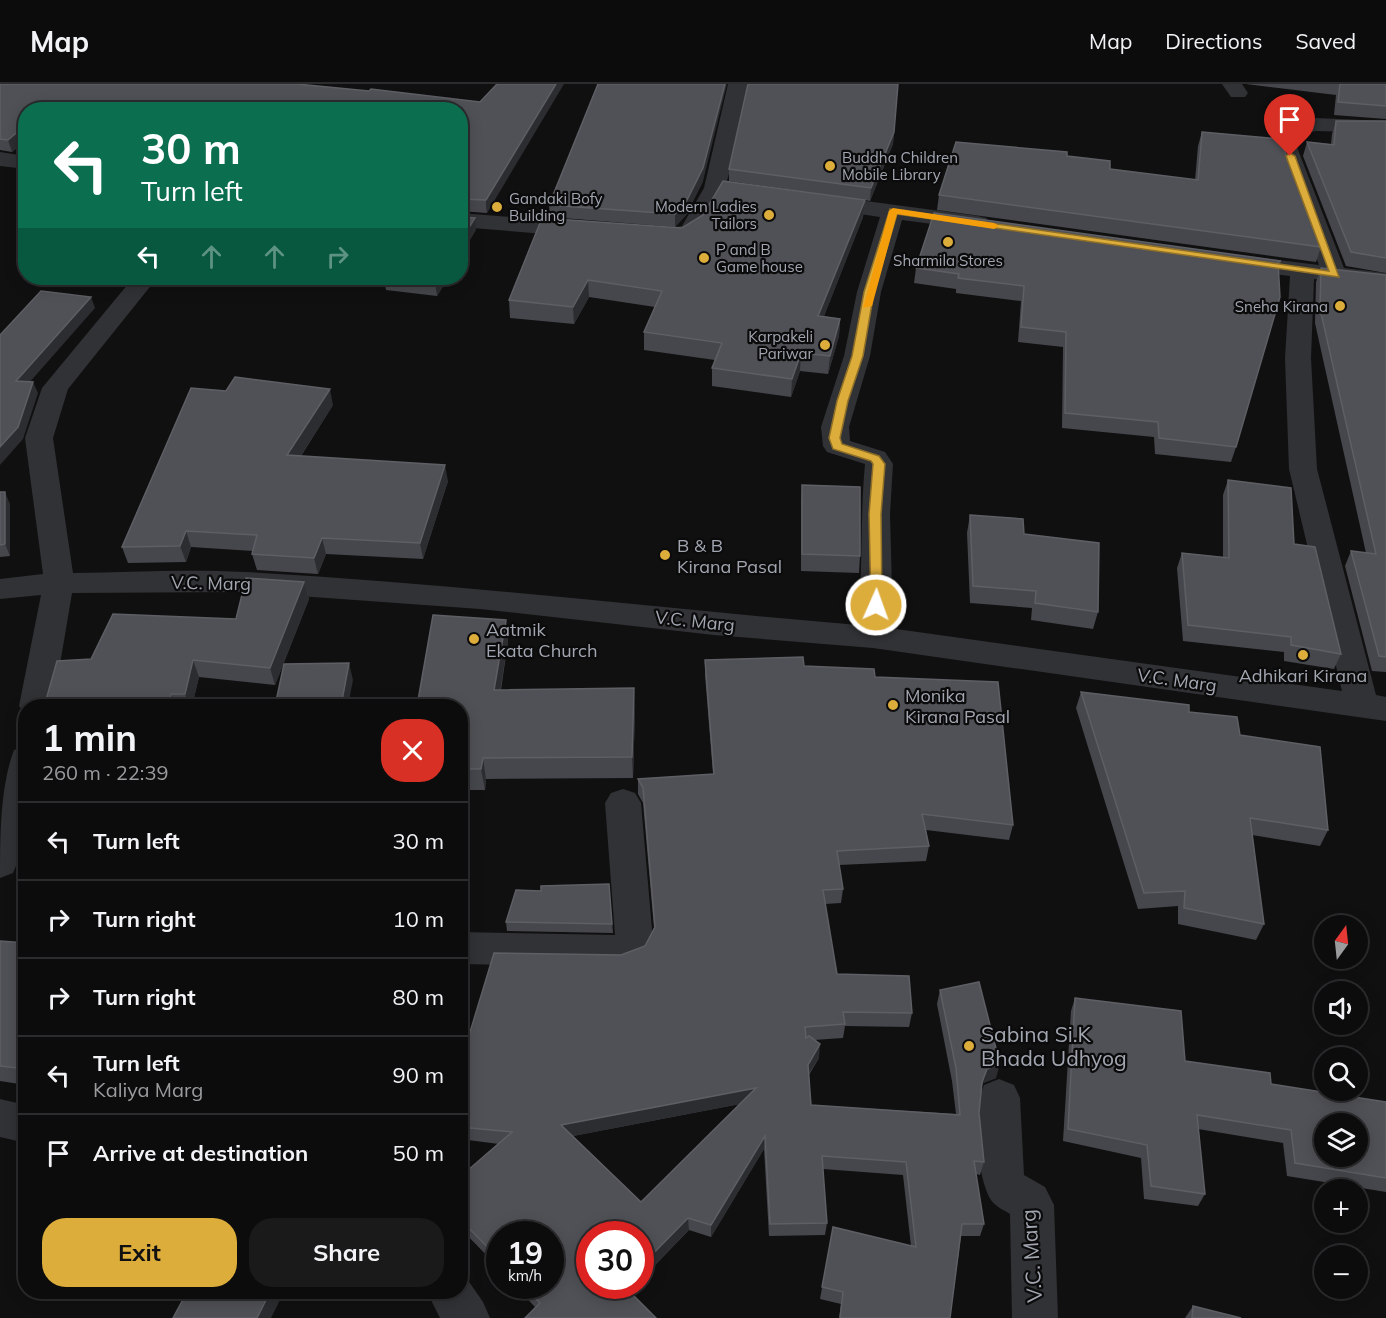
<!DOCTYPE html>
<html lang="en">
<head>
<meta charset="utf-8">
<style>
  :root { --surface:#0c0c0d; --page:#1a1a1b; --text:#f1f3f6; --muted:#9a9b9d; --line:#2c2c2e; --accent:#ddad3c }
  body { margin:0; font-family:Mulish,sans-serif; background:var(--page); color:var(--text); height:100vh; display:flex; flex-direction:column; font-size:22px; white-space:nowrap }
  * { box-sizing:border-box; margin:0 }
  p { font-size:20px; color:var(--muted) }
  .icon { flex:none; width:33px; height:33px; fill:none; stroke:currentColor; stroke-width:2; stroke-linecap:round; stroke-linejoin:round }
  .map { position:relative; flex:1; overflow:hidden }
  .side { position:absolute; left:18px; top:615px; width:450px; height:600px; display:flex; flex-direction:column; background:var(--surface); border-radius:24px; box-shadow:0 3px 15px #0003,0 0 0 2px var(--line) }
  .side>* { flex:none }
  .top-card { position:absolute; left:18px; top:18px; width:450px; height:183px; border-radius:24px; box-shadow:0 3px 15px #0003,0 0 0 2px var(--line); background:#0b6e4f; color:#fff; overflow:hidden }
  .needle { width:39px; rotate:15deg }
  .fabs { position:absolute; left:1314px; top:831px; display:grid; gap:12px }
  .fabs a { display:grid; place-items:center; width:54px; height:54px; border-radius:50%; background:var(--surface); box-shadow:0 3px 15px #0003,0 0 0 2px var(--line); font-size:30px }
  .speed { position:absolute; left:486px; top:1137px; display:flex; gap:12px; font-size:30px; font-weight:700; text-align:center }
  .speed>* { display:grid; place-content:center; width:78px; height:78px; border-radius:50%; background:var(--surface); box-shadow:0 3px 15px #0003,0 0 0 2px var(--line); line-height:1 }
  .speed small { font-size:15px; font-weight:400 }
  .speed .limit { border:9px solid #d22; background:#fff; color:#111 }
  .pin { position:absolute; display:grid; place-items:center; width:51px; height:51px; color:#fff; margin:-62px -26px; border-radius:50% 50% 50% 0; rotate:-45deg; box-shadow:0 0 6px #0007 }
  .pin .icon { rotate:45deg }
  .me { position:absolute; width:66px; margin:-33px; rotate:2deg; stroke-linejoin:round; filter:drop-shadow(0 0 4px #0008) }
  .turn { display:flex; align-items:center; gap:21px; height:126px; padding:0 24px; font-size:27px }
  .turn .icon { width:78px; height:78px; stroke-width:2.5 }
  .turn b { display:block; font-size:42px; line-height:51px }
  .lanes { display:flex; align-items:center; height:57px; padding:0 24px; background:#0003; justify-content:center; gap:30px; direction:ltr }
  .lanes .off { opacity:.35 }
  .round { display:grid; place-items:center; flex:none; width:63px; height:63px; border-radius:24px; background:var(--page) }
  .headline { display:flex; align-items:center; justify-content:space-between; height:102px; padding:0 24px }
  h1 { font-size:36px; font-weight:700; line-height:45px }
  .action { display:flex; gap:12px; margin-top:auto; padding:12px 24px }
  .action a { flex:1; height:69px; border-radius:24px; background:var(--accent); color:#111; font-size:24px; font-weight:700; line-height:69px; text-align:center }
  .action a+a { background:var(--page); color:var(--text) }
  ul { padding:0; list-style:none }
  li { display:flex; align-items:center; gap:18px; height:78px; padding:0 24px; border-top:2px solid var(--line) }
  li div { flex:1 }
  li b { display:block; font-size:22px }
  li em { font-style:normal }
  header { display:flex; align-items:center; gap:36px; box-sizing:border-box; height:84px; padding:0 30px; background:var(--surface); border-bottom:2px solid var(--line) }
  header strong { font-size:28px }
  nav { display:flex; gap:33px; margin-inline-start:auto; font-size:21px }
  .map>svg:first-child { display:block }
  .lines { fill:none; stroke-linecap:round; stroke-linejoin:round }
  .minor { fill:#313235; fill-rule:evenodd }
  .wall { fill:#46474c; fill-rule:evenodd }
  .shaded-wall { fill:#2c2d30 }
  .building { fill:#505156; stroke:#5d5f64; stroke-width:1.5; fill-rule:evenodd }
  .route { fill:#ddad3c; stroke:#907027; stroke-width:1.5 }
  .slow { fill:#f59e0b }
  .poi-dot { fill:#ddad3c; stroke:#0b0b0c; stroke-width:2 }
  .labels { text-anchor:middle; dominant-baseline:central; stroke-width:4.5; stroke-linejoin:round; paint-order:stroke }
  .far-poi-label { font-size:15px; fill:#a2a6b0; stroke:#0b0b0c; text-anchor:start }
  .poi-label { font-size:18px; fill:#a2a6b0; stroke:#0b0b0c; text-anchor:start }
  .street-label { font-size:18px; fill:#a2a6b0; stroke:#0b0b0c }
  .near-poi-label { font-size:21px; fill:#a2a6b0; stroke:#0b0b0c; text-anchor:start }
  .near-street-label { font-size:21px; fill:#a2a6b0; stroke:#0b0b0c }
</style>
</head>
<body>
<header>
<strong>Map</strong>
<nav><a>Map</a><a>Directions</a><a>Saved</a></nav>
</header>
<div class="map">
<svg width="1386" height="1234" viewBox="0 0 1386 1234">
  <rect width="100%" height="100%" fill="#101011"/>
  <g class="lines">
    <g class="minor">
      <path d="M728,0H748C739,42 730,119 700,150C690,162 669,160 656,157L652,152L656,147L682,142L704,104Z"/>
      <path d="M1222,0H1242L1248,9L1245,13H1231Z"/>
      <path d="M1316,34L1386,37V49L1316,47L1293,53L1344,184L1386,189V203L1314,195L1311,274L1317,385L1376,611L1386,613V637L873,564L714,551L480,525L242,508L72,509L53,622H26V631L19,622L41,511L0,515V495L43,490L25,354L42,304L133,194H157L68,305L53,354L73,489C130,488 188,485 245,488C450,499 654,524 858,541C863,487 860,434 865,380L827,368L823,362L821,343L844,272L857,208L880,133L813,123L810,118L813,113L821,111L978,132L986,134L990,139L986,144L978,146L902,136L881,208L870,272L849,343L850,357L885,368L893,380L890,430L892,504L889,544L1342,607L1289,385L1285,274L1290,192L1236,185L1228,183L1224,178L1228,173L1236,171L1319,181L1271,51L1283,41Z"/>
      <path d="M0,68L26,72V85L0,82Z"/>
      <path d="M460,129L582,139L590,141L594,146L590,151L582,153L460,143Z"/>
      <path d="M26,662V758L13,789L0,794C0,753 0,703 14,666Z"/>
      <path d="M623,705L635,709L641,719L653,857L644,875L622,883L460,880V848L615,851L605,719L611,709Z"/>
      <path d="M999,995L1014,1001L1020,1014L1024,1091L1045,1103L1054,1121L1058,1234H1012L1010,1130C1004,1126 996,1123 991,1116C976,1092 973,1026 984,1001Z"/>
      <path d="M0,1015L26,1021V1059L0,1053Z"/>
      <path d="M460,1190L465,1192L483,1218L490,1234H440L427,1208H460Z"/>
    </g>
  </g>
  <g class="wall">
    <path d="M0,0L480,18L487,129L460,127V26H26V57L12,68L0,66Z"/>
    <path d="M1246,0H1386V35L1334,31L1336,11Z"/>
    <path d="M1336,37H1386V189L1346,182L1303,72L1307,58L1331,60L1332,50Z"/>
    <path d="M894,48L893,60L870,117L865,116L863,133L824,232L840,235L839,252L828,290L800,287L791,313L712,302V284L715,276L644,266V248L655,223L589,213L574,240L510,234L509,216L682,144L857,115L729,97V85Z"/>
    <path d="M1202,48L1321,163L1316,178L937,126L939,111L1067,72L1110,85L1195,96L1198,62Z"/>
    <path d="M703,97L686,131L675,143L550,133L549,121Z"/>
    <path d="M1281,177L1236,363L1231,378L1155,370L1154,353L1062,344L1063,263L1018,258L1021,217L956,209V205L914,199L916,184Z"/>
    <path d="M1321,184L1386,191V588L1372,587L1345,482L1351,467L1366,469L1315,239L1316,198Z"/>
    <path d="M384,194H448L437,212L386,206Z"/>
    <path d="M333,321L301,372L448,397L423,475L326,470L318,490L257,486L252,470L253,467L191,463L186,478L128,479L122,463Z"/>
    <path d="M1228,396L1294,460L1341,570L1334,585L1284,577V568L1183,557L1177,484L1182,469L1223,473V411Z"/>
    <path d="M802,401L860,472L859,489L801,487V418Z"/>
    <path d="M0,408L10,420V472L0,473Z"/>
    <path d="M970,431L1024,450L1098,528L1093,545L1031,536L1032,524L970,519L967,449Z"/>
    <path d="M304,498L309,515L275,601L199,593L192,622H49L46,616L91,575L236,535Z"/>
    <path d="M506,536L508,557L501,606L635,626L633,694L486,695L485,706H460V622Z"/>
    <path d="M705,576L804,582L875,593L1013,741L1009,756L926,746L929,762L926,777L839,781L843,805L841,819L825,820L837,890L912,929L909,943L845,942L843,954L814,956L819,974L809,991L811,1021L956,1030L952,997L937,920L940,906L996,994L983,999L982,1003L979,1029L984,1078L980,1091L976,1090L984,1140L980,1152H961L950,1234H839L841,1220L820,1215L833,1143L911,1162L903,1091L823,1085L827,1139L825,1151L769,1152L764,1065L711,1153L689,1146L630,1207L535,1223L515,1202H550L500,1150V1185L460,1144V1093L499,1060L460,1055V981L621,871L645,862L654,844L643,719L638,710V695L713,690L705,591ZM740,1020L641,1118L573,1052Z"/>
    <path d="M1081,608L1189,628L1240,651L1328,746L1320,762L1252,751L1264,840L1256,856L1178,840V822L1138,825L1076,624Z"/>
    <path d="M609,800L613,849L507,847L506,838L541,807Z"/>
    <path d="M0,857L26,859V1001L0,997Z"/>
    <path d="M1075,914L1185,977L1271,1000L1386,1018V1108L1287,1092L1283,1059L1198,1045L1205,1110L1198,1122L1144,1115L1141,1074L1063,1057L1071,927Z"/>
    <path d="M1193,1222L1241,1234H1185Z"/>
  </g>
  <g class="shaded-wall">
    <path d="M556,0H564L487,129L486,116Z"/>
    <path d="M725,0H727L703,97L686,131L675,143V130Z"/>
    <path d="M21,45L25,57L12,68L8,56Z"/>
    <path d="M894,48L893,60L870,117L871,104Z"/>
    <path d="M865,116L863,133L817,250L818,232Z"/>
    <path d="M475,134L476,146L460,173V158Z"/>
    <path d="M439,194H448L437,212L435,199Z"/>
    <path d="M588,196L589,213L574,240L573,223Z"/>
    <path d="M91,213L95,224L21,308L16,297Z"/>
    <path d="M840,235L839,252L828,290L830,272Z"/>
    <path d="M801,269L800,287L791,313L792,295Z"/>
    <path d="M33,298L38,309L23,355L0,381V363Z"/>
    <path d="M330,305L333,321L291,387L287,371Z"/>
    <path d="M445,381L448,397L423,475L420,459Z"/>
    <path d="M5,408L10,420V472L5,460Z"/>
    <path d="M186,447L191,463L186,478L180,462Z"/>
    <path d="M322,454L326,470L318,490L314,474Z"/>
    <path d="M304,498L309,515L275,601L270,584Z"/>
    <path d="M506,536L508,557L497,627L494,606Z"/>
    <path d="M193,576L199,593L192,622H189L185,610Z"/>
    <path d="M349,579L353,596L348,622H341Z"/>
    <path d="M634,604L635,626L633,694L632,673Z"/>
    <path d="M171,610L176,622H169Z"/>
    <path d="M483,674L486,695L485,706L481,685Z"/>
    <path d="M820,960L819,974L806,994L808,981Z"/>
    <path d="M1000,980L996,994L983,999L978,1012L987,985Z"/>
    <path d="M756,1004L755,1017L563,1054L561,1041Z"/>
    <path d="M765,1052L764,1065L711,1153V1141Z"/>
    <path d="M688,1134L689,1146L640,1196V1183Z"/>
    <path d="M624,1202H635L625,1213Z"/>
    <path d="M270,1208H284L271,1234H257Z"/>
  </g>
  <g class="building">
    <path d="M0,0H297L369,7L371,5L480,18L497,0H556L486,116L460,115V26H26V45H21L8,56L0,55Z"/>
    <path d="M598,0H725L703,84L686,118L675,130L549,121Z"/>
    <path d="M748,0H898L894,48L871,104L729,85Z"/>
    <path d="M1340,0H1386V22L1338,18Z"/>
    <path d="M1336,37H1386V174L1351,168L1307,58L1334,61Z"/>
    <path d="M1202,48L1280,55L1321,163L939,111L956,58L1067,68V72L1110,77V85L1198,96Z"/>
    <path d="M723,97L865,116L818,232L840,235L830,272L801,269L792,295L712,284L722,259L644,248L662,207L588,196L573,223L509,216L542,134L682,144L703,131Z"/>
    <path d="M934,129L1281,177L1278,178L1280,213L1236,363L1159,354L1158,338L1065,329L1066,248L1021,243L1024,202L958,194L959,190L916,184Z"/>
    <path d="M460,133L475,134L460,158Z"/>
    <path d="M1321,184L1386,191V573L1379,572L1351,467L1376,470L1320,225Z"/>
    <path d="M388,194H439L435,199Z"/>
    <path d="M41,207L91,213L16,297L33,298L18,343L0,363V251Z"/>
    <path d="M235,293L330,305L287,371L445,381L420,459L322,454L314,474L252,470L257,451L186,447L180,462L122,463L191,304L226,307Z"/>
    <path d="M1228,396L1291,404L1294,460L1315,463L1341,570L1291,561V553L1188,541L1182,469L1229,474Z"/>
    <path d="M802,401L860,403V472L802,470Z"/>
    <path d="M0,408H5V460L0,461Z"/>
    <path d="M970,431L1023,435L1024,450L1099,459L1098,528L1035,519L1036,507L973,502Z"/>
    <path d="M246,494L304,498L270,584L193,576L185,610H171L169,622H64L66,615L46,616L57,577L91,575L113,530L236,535Z"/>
    <path d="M433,531L506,536L494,606L634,604L632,673L483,674L481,685H460V622H417Z"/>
    <path d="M803,573L804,582L874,585L875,593L998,598L1013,741L922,730L929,762L837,767L843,805L823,806L837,890L909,892L912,929L843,928L845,940L805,943L806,954L809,952L820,960L808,981L811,1021L960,1031L956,984L940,906L979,898L1000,980L987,985L982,998L979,1029L984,1078L974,1077L984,1140H962L950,1234H840L843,1208L822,1203L833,1143L916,1163L906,1078L822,1072L827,1139L770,1140L765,1052L711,1141L688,1134L640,1183V1150H590V1202H624L656,1234H525L540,1219L523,1202H550V1150H500V1176L460,1135V1093L512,1048L460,1043V981L494,869L621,871L645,862L655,843L643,704L638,695L714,690L705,576ZM756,1004L641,1118L561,1041Z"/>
    <path d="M349,579L341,622H275L284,580Z"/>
    <path d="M1081,608L1189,621V628L1237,633L1240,651L1320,663L1328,746L1250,734L1264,840L1184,824L1185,807L1144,809Z"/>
    <path d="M609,800L612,840L506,838L516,806L541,807V802Z"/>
    <path d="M0,857L26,859V985L0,982Z"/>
    <path d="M1075,914L1181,927L1185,977L1270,989L1271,1000L1386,1018V1094L1295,1079L1291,1046L1197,1031L1205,1110L1151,1102L1147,1061L1068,1045ZM1324,1040H1358V1072H1324Z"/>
    <path d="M187,1208H270L257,1234H173Z"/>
    <path d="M1193,1222L1241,1234H1192Z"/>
  </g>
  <path class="route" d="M1290,69L1295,72L1339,193L897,130L874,208L863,272L848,317L840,354L842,360L879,372L885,380L881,430L882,521L876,525L871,524L869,430L873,380L871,377L833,365L829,354L837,317L852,272L864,208L890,125L1329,187L1286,72Z"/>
  <path class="slow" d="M893,124L994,139L999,142L994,145L897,130L872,222L863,224L889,127Z"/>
  <g class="poi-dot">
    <circle cx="830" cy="82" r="6"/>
    <circle cx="497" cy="123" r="6"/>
    <circle cx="769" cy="131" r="6"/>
    <circle cx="948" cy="158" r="6"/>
    <circle cx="704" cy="174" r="6"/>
    <circle cx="1340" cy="222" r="6"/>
    <circle cx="825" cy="261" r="6"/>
    <circle cx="665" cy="471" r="6"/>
    <circle cx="474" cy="555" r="6"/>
    <circle cx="1303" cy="571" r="6"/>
    <circle cx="893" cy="621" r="6"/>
    <circle cx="969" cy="962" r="6"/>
  </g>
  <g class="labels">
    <g class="far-poi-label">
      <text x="842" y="73">Buddha Children<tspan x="842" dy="17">Mobile Library</tspan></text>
      <text x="509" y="114">Gandaki Bofy<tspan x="509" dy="17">Building</tspan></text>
      <text x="757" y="122" text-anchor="end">Modern Ladies<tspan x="757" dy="17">Tailors</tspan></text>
      <text x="716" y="165">P and B<tspan x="716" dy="17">Game house</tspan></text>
      <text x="948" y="176" text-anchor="middle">Sharmila Stores</text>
      <text x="1328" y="222" text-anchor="end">Sneha Kirana</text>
      <text x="813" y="252" text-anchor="end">Karpakeli<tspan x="813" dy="17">Pariwar</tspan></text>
    </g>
    <g class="poi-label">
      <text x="677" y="461">B &amp; B<tspan x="677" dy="21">Kirana Pasal</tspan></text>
      <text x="486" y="545">Aatmik<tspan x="486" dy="21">Ekata Church</tspan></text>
      <text x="1303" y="591" text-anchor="middle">Adhikari Kirana</text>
      <text x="905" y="611">Monika<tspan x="905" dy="21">Kirana Pasal</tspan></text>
    </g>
    <g class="street-label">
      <text transform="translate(211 499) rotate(1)">V.C. Marg</text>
      <text transform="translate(695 537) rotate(6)">V.C. Marg</text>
      <text transform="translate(1177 596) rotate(8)">V.C. Marg</text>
    </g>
    <g class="near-poi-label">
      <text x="981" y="950">Sabina Si.K<tspan x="981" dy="24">Bhada Udhyog</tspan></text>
    </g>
    <g class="near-street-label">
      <text transform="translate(1031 1172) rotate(-94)">V.C. Marg</text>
    </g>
  </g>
</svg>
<div class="fabs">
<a><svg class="needle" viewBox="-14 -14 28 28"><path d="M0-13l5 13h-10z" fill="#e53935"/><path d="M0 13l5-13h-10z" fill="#9a9b9d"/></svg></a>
<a><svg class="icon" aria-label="sound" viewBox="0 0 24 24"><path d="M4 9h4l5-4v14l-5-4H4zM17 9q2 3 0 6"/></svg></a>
<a><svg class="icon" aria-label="search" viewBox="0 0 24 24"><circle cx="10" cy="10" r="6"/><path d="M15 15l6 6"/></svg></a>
<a><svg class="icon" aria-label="layers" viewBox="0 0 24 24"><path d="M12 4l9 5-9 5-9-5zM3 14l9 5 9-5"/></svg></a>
<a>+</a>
<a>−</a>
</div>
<div class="speed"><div>19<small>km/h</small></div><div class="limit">30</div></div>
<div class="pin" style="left:1290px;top:72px;background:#d93025"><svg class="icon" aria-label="arrive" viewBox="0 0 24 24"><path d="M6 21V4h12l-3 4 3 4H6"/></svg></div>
<svg class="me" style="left:876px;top:521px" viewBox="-20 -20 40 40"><circle r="17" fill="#ddad3c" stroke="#fff" stroke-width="3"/><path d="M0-11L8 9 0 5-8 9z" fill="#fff"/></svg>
<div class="top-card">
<div class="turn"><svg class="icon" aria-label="left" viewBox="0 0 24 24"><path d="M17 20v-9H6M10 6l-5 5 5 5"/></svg><div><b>30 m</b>Turn left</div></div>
<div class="lanes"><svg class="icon" aria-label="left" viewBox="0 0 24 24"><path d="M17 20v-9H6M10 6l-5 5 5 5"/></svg><svg class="icon off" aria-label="ahead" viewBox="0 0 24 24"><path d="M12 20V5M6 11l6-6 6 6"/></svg><svg class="icon off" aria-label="ahead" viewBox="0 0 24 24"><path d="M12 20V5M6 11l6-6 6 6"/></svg><svg class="icon off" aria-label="right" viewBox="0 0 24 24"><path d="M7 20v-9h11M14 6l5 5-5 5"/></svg></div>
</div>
<section class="side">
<div class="headline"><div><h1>1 min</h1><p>260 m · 22:39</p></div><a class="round" style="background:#d93025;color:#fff"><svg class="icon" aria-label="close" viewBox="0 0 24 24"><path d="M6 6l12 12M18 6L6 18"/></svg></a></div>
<ul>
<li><svg class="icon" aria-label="left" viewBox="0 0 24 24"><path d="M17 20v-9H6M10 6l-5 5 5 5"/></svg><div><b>Turn left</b></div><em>30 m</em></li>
<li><svg class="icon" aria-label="right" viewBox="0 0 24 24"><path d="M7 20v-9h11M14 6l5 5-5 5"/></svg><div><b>Turn right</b></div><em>10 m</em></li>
<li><svg class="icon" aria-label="right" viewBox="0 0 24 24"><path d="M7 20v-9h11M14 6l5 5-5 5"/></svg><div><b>Turn right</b></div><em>80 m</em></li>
<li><svg class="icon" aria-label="left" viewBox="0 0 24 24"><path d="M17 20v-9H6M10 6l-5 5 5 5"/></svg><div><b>Turn left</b><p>Kaliya Marg</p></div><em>90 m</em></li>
<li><svg class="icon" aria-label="arrive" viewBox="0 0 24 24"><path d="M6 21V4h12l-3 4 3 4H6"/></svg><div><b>Arrive at destination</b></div><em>50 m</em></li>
</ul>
<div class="action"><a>Exit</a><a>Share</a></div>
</section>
</div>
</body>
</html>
